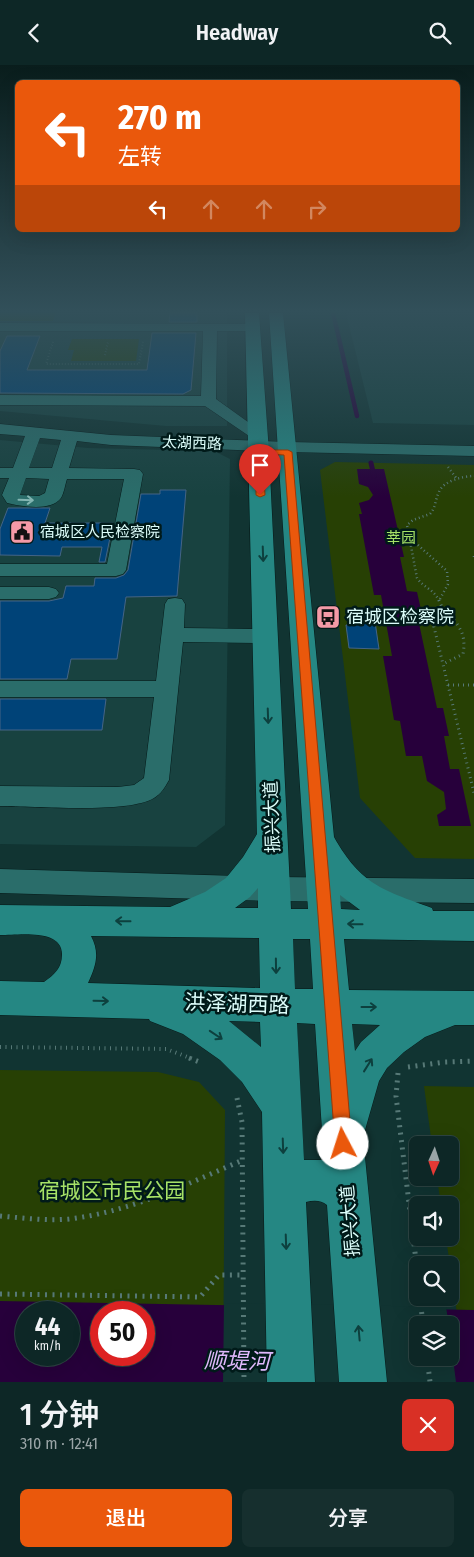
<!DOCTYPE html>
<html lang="zh">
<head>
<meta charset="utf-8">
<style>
  :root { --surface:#0d2726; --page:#162f2e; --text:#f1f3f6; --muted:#9aa5a7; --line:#2d4443; --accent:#ea580c }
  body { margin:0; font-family:"Fira Sans Condensed","Noto Sans SC",sans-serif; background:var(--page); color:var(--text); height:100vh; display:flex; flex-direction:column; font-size:19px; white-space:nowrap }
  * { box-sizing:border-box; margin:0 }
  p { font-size:16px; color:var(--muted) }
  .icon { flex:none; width:28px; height:28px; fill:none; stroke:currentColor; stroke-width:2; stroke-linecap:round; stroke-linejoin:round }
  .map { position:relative; height:1317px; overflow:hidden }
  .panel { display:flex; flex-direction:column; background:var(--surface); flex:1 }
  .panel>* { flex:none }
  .top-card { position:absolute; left:15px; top:15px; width:445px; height:152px; border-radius:8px; box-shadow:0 5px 20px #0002,0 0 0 1px var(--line); background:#ea580c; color:#fff; overflow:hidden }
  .needle { width:32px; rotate:183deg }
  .tools { position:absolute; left:409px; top:1071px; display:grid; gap:10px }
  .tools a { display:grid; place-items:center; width:50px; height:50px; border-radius:8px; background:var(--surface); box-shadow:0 5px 20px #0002,0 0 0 1px var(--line); font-size:25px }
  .speed { position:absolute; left:15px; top:1236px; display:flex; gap:10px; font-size:25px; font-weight:700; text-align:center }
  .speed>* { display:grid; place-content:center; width:65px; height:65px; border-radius:50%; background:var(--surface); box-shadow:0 5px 20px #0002,0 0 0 1px var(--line); line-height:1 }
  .speed small { font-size:12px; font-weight:400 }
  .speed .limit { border:8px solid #d22; background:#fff; color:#111 }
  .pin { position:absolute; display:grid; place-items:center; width:42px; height:42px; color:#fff; margin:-51px -21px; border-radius:50% 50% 50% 0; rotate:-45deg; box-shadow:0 0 5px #0007 }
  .pin .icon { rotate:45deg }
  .me { position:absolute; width:55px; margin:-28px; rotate:355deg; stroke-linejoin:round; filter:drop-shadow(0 0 4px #0008) }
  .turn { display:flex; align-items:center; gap:18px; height:105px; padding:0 20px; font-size:22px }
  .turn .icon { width:65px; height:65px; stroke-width:2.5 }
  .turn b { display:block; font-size:35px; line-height:42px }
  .lanes { display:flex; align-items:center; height:48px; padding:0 20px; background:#0003; justify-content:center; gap:25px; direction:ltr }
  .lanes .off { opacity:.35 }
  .round { display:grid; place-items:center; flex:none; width:52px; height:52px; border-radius:8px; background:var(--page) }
  .headline { display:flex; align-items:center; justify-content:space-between; height:85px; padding:0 20px }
  h1 { font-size:30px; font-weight:600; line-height:38px }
  .primary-button { display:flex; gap:10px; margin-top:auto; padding:10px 20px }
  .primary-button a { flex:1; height:58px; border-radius:8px; background:var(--accent); color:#fff; font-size:20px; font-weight:600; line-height:58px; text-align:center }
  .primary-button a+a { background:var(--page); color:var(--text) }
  header { display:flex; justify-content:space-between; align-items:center; height:65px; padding:0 20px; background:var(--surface); font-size:22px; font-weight:600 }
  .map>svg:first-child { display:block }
  .built { fill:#184240 }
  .green { fill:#274004; fill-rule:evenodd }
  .water { fill:#27003b; fill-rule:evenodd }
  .pier { fill:#113432 }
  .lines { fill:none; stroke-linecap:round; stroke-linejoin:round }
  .stream-far1 { stroke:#27003b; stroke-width:4.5 }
  .stream { stroke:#27003b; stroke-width:5 }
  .building { fill:#004378; stroke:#446486 }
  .minor-casing { stroke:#051a19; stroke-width:1 }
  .major-casing { stroke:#051a19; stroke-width:1 }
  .path-far4 { stroke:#577977; stroke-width:2; stroke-dasharray:0.5 2.5; stroke-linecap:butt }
  .path-far3 { stroke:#577977; stroke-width:2.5; stroke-dasharray:1 3; stroke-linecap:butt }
  .path-far2 { stroke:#577977; stroke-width:3; stroke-dasharray:1 4; stroke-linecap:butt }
  .path-far1 { stroke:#577977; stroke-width:4; stroke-dasharray:1 4.5; stroke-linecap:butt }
  .path { stroke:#577977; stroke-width:5; stroke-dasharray:2 5.5; stroke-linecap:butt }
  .minor { fill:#2a6d6a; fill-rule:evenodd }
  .major { fill:#258783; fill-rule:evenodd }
  .oneway { stroke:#83b5b2 }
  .oneway2 { stroke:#0d403e }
  .route { fill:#ea580c; stroke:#983908 }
  .labels { text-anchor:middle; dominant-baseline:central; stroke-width:5; stroke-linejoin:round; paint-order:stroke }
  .far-street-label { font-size:15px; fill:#dcfdfa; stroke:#001a19 }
  .far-poi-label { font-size:15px; fill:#dcfdfa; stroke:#001a19; text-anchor:start }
  .far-park-label { font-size:15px; fill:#a6e267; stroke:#001a19 }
  .poi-label { font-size:18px; fill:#dcfdfa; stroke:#001a19; text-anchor:start }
  .street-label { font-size:18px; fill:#dcfdfa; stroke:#001a19 }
  .near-street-label { font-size:21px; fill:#dcfdfa; stroke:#001a19 }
  .near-park-label { font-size:21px; fill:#a6e267; stroke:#001a19 }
  .near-water-label { font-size:22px; font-style:italic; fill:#e0b9fc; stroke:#001a19 }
</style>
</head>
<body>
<header><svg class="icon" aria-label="back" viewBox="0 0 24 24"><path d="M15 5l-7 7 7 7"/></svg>Headway<svg class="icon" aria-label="search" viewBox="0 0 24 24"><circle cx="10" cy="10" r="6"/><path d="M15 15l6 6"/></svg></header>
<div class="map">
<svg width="474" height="1317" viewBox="0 0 474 1317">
  <rect width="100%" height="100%" fill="#113432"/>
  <g class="built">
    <path d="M0,248H227V259L0,260Z"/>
    <path d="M346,248H474V360L373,358Z"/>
    <path d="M227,264V361H166L0,346V265Z"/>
    <path d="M0,375L88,383L214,386L230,394L225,760L196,782L0,779Z"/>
  </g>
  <g class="green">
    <path d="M0,248H56L53,256H0Z"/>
    <path d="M72,274H139L136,296H71L74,285H68Z"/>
    <path d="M335,397L474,400V794L415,793L360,733L320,405Z"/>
    <path d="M0,1005L158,1007L199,1017L225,1045L223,1317H0ZM26,1248H69V1290H26ZM101,1248H144V1290H101Z"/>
    <path d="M424,1021L474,1022V1317H467L446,1173L450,1172V1140H441L437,1113L450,1112V1080H432Z"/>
  </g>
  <g class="water">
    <path d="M357,404H384L404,492H400L407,526L417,527L422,549H417L437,643H443L449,671H444L450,704H459L471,761H439L437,750L446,744L444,727L427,716L422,691H406L400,656L394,655L383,591H392L381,530H374L359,449H362L359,438L369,435L373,430L368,422L359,419Z"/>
    <path d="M0,1236L474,1245V1317H0ZM26,1248H69V1290H26ZM101,1248H144V1290H101ZM418,1260H450V1292H418Z"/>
  </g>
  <path class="pier" d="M224,1238L446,1242L449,1260H418V1292H450V1270L456,1317H223Z"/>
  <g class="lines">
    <path class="stream-far1" d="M333,248L357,351"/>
    <path class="stream" d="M371,398L374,411"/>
  </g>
  <g class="building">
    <path d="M170,248H197V257H169Z"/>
    <path d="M152,268H196L191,325L183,329L0,328V286L7,271H40L27,305H147Z"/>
    <path d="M160,425H186L177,531L126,532L117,594H71L67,614H0V536H49L63,533L66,521H94L95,513H116L124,510L128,505L141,429H160Z"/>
    <path d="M8,443H50L45,458H113L105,497H99L102,482H62L60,491L0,490V464Z"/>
    <path d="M349,550H374L379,584L349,583L346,560H350Z"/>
    <path d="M0,634H106L102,665H0Z"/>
  </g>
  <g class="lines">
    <defs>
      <g id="minor">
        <path d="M0,258L258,259L260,262L258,265L253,266H217L216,334L266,370L264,373H252L205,341L0,340V330L201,331L203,266H0Z"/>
        <path d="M0,359L111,370L288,377L474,381V391L288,387L111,380L77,376L69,403L134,404L140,405L143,409L126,505L123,509L116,511H0V499H107L124,414H67C65,420 64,428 61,433C51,447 20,441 7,438L2,430L9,413H0V403H13L25,371L0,369ZM40,373L61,375L52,403H29ZM26,413L49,414L45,428L39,431L20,430Z"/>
        <path d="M0,522H49L56,524L59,528L56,532L49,534H0Z"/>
        <path d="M175,533L182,534L185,539L184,563L265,564L273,566L276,571L273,576L265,578L183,577L169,715C165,722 161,729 154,733C128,749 35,741 0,741V721L118,722L134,720L144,713L154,632H0V616H156L165,539L168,534Z"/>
        <path d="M0,804L274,812L474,814V838L274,836L0,828Z"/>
      </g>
      <path id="major" d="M245,248H259L269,387L291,844H308L269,248H283L334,772C361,820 383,825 432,843L433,846H474V876L344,874L349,925L474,926V960H455L425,972L404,987L387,1003L379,1016L363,1072L387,1317H339L327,1140C321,1135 314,1135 306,1137L315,1317H267L262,1047L242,1017L220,995L183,969L150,956L149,954L0,950V916L44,917C54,910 62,903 62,890C63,863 18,870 0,870V840L170,842L205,827L226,813L243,792L257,769ZM258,823V843H235L250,832ZM340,830L360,845L341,844ZM91,871L259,873L260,923L88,918C96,901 100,888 91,871ZM293,874H310L313,924H295ZM229,956L260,957L261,982ZM297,958L315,959L324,1095H304ZM352,959L380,960L361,977L355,986Z"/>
    </defs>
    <use href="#minor" class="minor-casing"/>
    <use href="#major" class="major-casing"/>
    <g class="path-far4">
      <path d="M53,277L46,299H139L143,276"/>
      <path d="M105,290L108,277"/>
    </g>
    <g class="path-far3">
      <path d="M448,402L457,414"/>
      <path d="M409,472L447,506L448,519L440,534"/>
      <path d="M474,491V493"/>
      <path d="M439,536C435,525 424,523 417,513L407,460L413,455L430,449C436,442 435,435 439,427C443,416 463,411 474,411"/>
    </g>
    <g class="path-far2">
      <path d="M439,535L443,545L436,553L434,562L474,728"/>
      <path d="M443,545C458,557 467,569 463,589L443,599"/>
      <path d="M448,620H474"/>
    </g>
    <path class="path-far1" d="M0,982L166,984L193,994"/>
    <g class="path">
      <path d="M189,993L202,998"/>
      <path d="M408,1002L445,997L474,996"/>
      <path d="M398,1008L396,1031L418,1212"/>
      <path d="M237,1033L242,1057L244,1317"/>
      <path d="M0,1151C23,1153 46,1156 69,1154C130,1147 187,1119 243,1095"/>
      <path d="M0,1229L200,1232L219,1210H244"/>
      <path d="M420,1232L423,1260"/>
      <path d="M427,1292L430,1317"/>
    </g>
    <use href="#minor" class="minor"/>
    <use href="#major" class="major"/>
  </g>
  <defs><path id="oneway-shaft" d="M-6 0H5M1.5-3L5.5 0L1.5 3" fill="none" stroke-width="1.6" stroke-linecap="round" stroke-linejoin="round" transform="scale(1.25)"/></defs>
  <use class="oneway" href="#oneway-shaft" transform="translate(26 435) rotate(2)"/>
  <g class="oneway2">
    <use href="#oneway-shaft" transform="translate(263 489) rotate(88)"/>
    <use href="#oneway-shaft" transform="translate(268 651) rotate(88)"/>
    <use href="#oneway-shaft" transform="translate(123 856) rotate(-179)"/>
    <use href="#oneway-shaft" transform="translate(355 859) rotate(-179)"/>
    <use href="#oneway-shaft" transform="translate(276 901) rotate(89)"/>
    <use href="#oneway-shaft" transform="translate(101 936) rotate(1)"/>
    <use href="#oneway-shaft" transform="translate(369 942)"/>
    <use href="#oneway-shaft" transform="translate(216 970) rotate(34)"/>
    <use href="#oneway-shaft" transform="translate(368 1000) rotate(-58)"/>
    <use href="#oneway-shaft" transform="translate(283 1081) rotate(88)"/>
    <use href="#oneway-shaft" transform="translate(286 1177) rotate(88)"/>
    <use href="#oneway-shaft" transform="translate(359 1268) rotate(-95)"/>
  </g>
  <linearGradient id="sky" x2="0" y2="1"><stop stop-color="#091d1c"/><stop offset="0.57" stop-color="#32505a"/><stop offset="1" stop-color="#32505a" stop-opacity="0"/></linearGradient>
  <rect width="474" height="432" fill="url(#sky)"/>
  <path class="route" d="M256,385H288L292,387L352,1079L349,1085L343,1088L337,1085L335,1079L284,390L263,389L265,430L260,432L256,430Z"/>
  <defs>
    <symbol id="civic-square" viewBox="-11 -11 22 22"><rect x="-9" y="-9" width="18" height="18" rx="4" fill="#f49aa7" stroke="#001a19"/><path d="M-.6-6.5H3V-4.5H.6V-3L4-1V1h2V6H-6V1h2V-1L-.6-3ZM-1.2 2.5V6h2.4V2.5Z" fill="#111"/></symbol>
    <symbol id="bus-square" viewBox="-11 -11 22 22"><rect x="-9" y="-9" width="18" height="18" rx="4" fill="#f49aa7" stroke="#001a19"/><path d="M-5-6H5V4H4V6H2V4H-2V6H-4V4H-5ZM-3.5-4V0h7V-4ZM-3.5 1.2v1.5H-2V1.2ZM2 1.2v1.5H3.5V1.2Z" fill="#111"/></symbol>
  </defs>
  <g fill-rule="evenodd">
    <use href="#civic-square" x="8" y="453" width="28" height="28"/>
    <use href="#bus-square" x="314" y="538" width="28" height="28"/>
  </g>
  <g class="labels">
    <g class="far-street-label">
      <text transform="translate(192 378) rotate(2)">太湖西路</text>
    </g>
    <g class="far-poi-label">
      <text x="40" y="467">宿城区人民检察院</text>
    </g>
    <g class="far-park-label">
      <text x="401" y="473">莘园</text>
    </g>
    <g class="poi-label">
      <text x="346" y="552">宿城区检察院</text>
    </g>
    <g class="street-label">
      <text transform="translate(272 752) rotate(-92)">振兴大道</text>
      <text transform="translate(350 1156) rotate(-95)">振兴大道</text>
    </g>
    <g class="near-street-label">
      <text transform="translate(237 939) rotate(2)">洪泽湖西路</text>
    </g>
    <g class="near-park-label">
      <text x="112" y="1126">宿城区市民公园</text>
    </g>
    <g class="near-water-label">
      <text transform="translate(237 1296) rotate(1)">顺堤河</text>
    </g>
  </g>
</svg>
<div class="tools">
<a><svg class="needle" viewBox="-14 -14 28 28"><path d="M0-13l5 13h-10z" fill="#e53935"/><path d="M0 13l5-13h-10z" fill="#9aa5a7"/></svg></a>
<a><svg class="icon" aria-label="sound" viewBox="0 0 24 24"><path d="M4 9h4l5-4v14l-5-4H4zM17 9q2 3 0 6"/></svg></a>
<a><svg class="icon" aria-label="search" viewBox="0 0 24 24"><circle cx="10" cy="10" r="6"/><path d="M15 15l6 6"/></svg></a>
<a><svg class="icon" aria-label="layers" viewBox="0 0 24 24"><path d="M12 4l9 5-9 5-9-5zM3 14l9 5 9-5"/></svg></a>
</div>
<div class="speed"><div>44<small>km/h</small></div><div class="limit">50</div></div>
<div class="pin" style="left:260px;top:430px;background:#d93025"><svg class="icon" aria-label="arrive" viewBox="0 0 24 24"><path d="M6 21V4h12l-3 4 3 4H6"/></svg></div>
<svg class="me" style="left:343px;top:1079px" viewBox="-20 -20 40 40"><circle r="19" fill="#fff"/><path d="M0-13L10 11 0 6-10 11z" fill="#ea580c"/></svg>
<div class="top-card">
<div class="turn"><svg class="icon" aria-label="left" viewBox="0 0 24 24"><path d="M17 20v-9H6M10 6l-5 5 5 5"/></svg><div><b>270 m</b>左转</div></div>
<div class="lanes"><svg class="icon" aria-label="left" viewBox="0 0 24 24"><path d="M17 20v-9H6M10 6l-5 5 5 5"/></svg><svg class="icon off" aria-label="ahead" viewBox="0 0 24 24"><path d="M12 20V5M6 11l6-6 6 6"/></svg><svg class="icon off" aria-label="ahead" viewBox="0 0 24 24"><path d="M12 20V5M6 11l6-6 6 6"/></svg><svg class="icon off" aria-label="right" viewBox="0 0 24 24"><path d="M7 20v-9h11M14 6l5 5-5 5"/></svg></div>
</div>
</div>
<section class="panel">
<div class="headline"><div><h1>1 分钟</h1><p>310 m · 12:41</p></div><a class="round" style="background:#d93025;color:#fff"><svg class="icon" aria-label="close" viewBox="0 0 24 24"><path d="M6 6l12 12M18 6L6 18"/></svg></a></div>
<div class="primary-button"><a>退出</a><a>分享</a></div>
</section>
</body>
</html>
